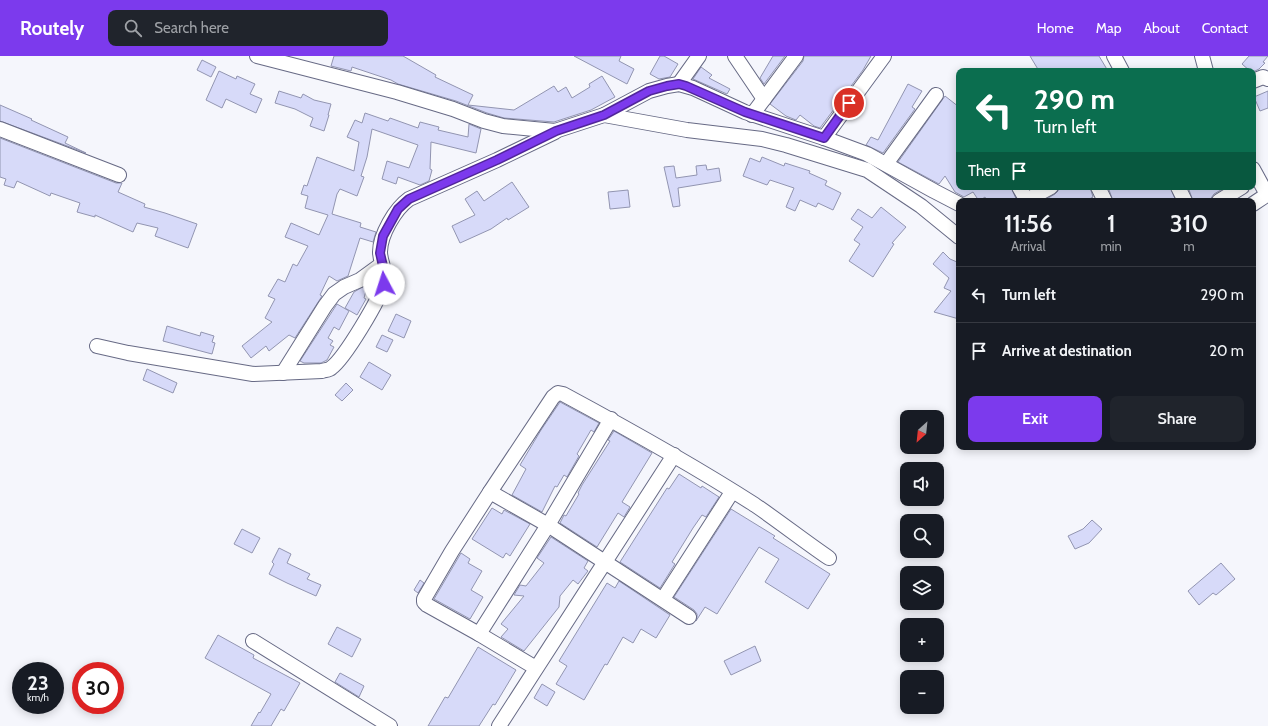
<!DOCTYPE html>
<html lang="en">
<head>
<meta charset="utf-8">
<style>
  :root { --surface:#171b24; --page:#20242c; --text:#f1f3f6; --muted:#9ea1a6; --line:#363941; --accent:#7c3aed }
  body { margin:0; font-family:Cabin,sans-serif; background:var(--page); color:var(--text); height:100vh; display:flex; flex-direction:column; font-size:15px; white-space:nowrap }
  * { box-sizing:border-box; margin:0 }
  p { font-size:13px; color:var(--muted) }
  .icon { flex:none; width:22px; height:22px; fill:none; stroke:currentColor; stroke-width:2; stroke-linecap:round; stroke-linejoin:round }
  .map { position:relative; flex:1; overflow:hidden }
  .details { position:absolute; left:956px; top:142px; width:300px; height:252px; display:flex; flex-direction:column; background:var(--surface); border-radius:8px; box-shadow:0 2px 10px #0003 }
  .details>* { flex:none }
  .banner { position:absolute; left:956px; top:12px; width:300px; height:122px; border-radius:8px; box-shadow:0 2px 10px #0003; background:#0b6e4f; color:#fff; overflow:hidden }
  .needle { width:26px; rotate:207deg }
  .tools { position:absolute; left:900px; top:354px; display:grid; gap:8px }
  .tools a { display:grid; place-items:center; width:44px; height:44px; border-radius:8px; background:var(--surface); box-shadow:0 2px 10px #0003; font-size:20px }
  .speed { position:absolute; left:12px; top:606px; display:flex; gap:8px; font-size:20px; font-weight:700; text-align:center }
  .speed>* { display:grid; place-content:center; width:52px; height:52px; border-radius:50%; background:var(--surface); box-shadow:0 2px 10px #0003; line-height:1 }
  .speed small { font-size:10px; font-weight:400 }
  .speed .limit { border:6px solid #d22; background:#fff; color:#111 }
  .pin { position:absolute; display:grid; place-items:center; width:34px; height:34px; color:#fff; margin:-17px; border:2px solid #fff; border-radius:50%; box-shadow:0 1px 4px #0007 }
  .me { position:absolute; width:44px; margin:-22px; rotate:355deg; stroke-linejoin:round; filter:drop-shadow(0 0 3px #0008) }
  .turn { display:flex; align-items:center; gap:14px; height:84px; padding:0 12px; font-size:18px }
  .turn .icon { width:52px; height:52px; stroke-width:2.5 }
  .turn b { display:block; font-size:28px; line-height:34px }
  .then { display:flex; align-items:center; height:38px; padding:0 12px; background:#0003; gap:8px; font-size:15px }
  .eta { display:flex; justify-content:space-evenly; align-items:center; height:68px; text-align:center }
  .eta b { font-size:24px; font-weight:600; line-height:28px }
  .cta { display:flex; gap:8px; margin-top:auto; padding:8px 12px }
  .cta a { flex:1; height:46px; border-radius:8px; background:var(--accent); color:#fff; font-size:16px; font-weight:600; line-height:46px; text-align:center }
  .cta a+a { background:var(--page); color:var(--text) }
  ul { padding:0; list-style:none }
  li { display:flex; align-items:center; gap:12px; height:56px; padding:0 12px; border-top:1px solid var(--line) }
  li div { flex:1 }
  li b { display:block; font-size:15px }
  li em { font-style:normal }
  header { display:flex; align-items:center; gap:24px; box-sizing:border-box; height:56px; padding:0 20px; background:var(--accent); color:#fff }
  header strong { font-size:19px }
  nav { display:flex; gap:22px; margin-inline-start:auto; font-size:14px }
  .search { width:280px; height:36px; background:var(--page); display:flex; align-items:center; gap:10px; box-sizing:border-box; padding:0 14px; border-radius:8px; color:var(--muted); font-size:15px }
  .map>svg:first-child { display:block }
  .building { fill:#d7daf9; stroke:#9295b1 }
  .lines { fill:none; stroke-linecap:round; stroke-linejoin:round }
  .minor-casing { stroke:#676a85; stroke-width:16 }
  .minor { stroke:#fff; stroke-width:14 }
  .route-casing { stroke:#51269a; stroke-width:10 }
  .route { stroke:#7c3aed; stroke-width:7 }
</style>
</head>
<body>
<header>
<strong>Routely</strong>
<div class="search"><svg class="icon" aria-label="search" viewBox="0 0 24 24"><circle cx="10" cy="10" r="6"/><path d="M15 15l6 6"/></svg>Search here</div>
<nav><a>Home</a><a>Map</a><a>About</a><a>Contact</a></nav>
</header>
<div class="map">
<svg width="1268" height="670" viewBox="0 0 1268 670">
  <rect width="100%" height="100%" fill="#f5f6fc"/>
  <g class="building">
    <path d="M334,0H403L436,19L435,21L473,39L468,49L514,54L554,30L558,36L566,31L572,42L590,31L589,28L602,20L615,41L591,54L554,66L504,62L487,57L456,45L398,28L391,24L352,11L351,15L331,10Z"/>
    <path d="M574,0H621L619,5L634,13L627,28Z"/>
    <path d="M660,0H664L678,8L670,21L659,23L650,18Z"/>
    <path d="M773,0H785L764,28L760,22Z"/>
    <path d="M804,0H871L863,14L820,72L814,70L800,59L796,64L786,60L770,48L803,5Z"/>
    <path d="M1030,0H1099L1108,15H1039Z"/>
    <path d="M1249,0H1268L1263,6L1265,7L1259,13L1253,16L1250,15L1242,8Z"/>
    <path d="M202,4L216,11L211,21L197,14Z"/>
    <path d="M701,11L712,19L709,22L730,33L727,38L693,23Z"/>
    <path d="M219,15L236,23L237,20L255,28L250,38L262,43L256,57L226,43L222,52L206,44Z"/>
    <path d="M908,28L922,35L912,51L915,53L883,97L866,89L871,81L878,84Z"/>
    <path d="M279,35L301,42L303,38L314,44L331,48L328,59H329L324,75L310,70L313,62L295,53L275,47Z"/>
    <path d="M1268,35V52L1260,55L1254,41Z"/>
    <path d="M945,40L959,51V131H1011L1017,145H987L985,141L979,145L973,136L964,141L955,136L945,120L939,128L898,106Z"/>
    <path d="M0,49L32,63L31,64L68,81L65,87L86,97L0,65Z"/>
    <path d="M365,57L388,65L390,62L418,72L420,66L439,71L438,74L468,81L469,68L481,73L476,97L431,86L430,113L432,114L429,125L420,129L398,121L396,128L382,123L387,105L409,112L418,89L372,73L367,101L361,120L364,121L357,140L340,133L337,138L332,158L361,167L360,171L376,176L373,186L360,182L348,220L337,225L329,220L320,239L322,240L295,282L289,279L269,295L266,290L251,302L242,290L272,266L265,262L275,243L268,240L278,223L285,226L293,208L297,210L308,190L285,181L291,167L319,179L328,159L305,152L308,140L301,138L304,129L307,130L317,101L354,115L359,86L347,81L355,64L362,67Z"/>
    <path d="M0,82L116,127H122L118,136L145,148L144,151L165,157L197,168L188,192L155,180L158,172L137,167L133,176L95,159V161L77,156L80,147L51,137L50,140L17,125L14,132L4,129L6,123L0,121Z"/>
    <path d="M762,101L784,110L785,107L810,115L809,117L827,125L825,129L841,137L833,154L818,147L816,151L800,144L795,155L786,151L794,132L770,124L767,129L743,120L750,102L760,106Z"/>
    <path d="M706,109L707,114L719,112L721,125L678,132L680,150L673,151L664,111L674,110L676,122L697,119L696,110Z"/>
    <path d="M512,126L529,151L508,164L507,162L491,173L460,187L452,170L475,159L465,143L477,135L484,145Z"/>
    <path d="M1059,131H1090L1093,141L1086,145H1043L1055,138L1058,135Z"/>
    <path d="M1108,131H1170L1176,145H1113Z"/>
    <path d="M1188,131H1226L1214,138L1209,145H1193Z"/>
    <path d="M628,134L630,151L610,153L608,136Z"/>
    <path d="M881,151L906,171L892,187L894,188L873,221L849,205L860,188L854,184L863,171L851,163L858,153L872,162Z"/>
    <path d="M943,196L950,203L957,206L959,203V263L934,256L951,235L944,232L949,222L933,208Z"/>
    <path d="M368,228L364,242L366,243L357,259L345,252L354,236Z"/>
    <path d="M337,248L349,255L339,274L334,271L328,282L333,285L330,289L334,291L327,304L321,307H304L300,305Z"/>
    <path d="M396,258L411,265L404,282L388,275Z"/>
    <path d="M167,270L200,280L201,276L214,280L212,286L215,287L212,298L163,285Z"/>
    <path d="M382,279L393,284L387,296L376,291Z"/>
    <path d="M369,306L391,319L382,334L360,321Z"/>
    <path d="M147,313L177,327L173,337L143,324Z"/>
    <path d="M346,327L353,334L342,345L335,339Z"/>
    <path d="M560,346L599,367L594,376L591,374L577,398L579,400L567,421L564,419L557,431L555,430L542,456L512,439L526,413L520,409L541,374Z"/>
    <path d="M614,375L652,397L622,446L630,451L624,461L618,457L597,491L560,467L564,459L566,460L579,438L578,437L582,429L610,385L608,384Z"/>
    <path d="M679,418L701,432L702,430L719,441L706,461L702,459L693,472L672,506L675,508L660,532L620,506L667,432L669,433Z"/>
    <path d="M492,452L502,458L504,454L530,468L510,500L506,497L503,502L472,483Z"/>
    <path d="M731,453L775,480L773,482L830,518L808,553L765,526L779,503L759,491L717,558L705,551L696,565L697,561V558L694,554L674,541Z"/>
    <path d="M1092,464L1102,473L1089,487L1075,493L1068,480L1083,473Z"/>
    <path d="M242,473L260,482L252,497L234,488Z"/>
    <path d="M551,481L588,505L584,512L588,515L578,528L573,524L560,540L559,551L524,595L501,581L508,573L501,568L524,540L514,539L520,529L526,530L544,507L537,502Z"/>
    <path d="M279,492L291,498L287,507L310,518L307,523L321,529L316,540L287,527L269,518L274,508L272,506Z"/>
    <path d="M461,497L470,503L468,507L482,515L471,534L483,541L470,563L434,543Z"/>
    <path d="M1221,507L1235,523L1216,539L1213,537L1199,549L1188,535Z"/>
    <path d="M420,524L424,527L418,537L414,534Z"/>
    <path d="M619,525L670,559L656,582L641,573L633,587L623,581L607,609L605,608L584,644L556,628L567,610L559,605L607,527L615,532Z"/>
    <path d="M337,571L361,583L352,601L328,588Z"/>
    <path d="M218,579L254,599L253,602L300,627L284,655L281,653L271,670H251L259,656L260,657L271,638L205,602Z"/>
    <path d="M755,590L761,605L731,619L724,605Z"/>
    <path d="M478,591L516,614L495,649L493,648L479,670H428L445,641L448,642Z"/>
    <path d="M340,617L364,630L359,641L335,626Z"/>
    <path d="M542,628L555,636L547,650L534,642Z"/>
  </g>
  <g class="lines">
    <defs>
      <g id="minor">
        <path d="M257,0L397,36L453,53L484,65L503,70L555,75L604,59L649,35L667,30L679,28L693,32L745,56L824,82L867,98L934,135L959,148"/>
        <path d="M735,0L764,43"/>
        <path d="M1114,0L1122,15"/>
        <path d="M1202,0L1206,15"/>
        <path d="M1253,25L1263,21L1268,23"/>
        <path d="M679,28L699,0"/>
        <path d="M604,59L687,74L762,83L786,89L867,114L921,150L959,181"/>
        <path d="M752,59L796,0"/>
        <path d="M0,73L119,119"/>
        <path d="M824,82L884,0"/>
        <path d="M886,108L936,39"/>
        <path d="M1253,113L1265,135V140L1253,148"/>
        <path d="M1019,131L1027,145"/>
        <path d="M1098,131L1105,145"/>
        <path d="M1178,131L1185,145"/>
        <path d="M1025,145L1051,131"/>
        <path d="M1219,145L1242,131"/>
        <path d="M97,290L128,297L253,318L322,315C325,314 329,314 331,312C344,303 381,242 384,226C387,216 380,206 380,196C380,179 395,153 409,143L497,104L555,76"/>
        <path d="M283,317L325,250L334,238L344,231L360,224L382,208"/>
        <path d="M490,436L553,341L558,337L563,338C628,373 693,409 755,449C780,466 804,485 829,502"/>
        <path d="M663,543L732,436"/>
        <path d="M479,578L427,549L424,546V543L452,495L490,436L548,469L611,363"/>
        <path d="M253,585L390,670"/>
        <path d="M536,612L479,578L548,469L689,561"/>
        <path d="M499,670L674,399"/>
      </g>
    </defs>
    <use href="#minor" class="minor-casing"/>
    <use href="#minor" class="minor"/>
  </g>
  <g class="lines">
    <defs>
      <path id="route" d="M384,228L385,219L380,197L383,180L398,153L409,143L497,104L556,75L604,59L649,35L667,30L679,28L686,30L745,56L824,82L849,47"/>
    </defs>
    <use href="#route" class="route-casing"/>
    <use href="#route" class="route"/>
  </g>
</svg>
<div class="tools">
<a><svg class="needle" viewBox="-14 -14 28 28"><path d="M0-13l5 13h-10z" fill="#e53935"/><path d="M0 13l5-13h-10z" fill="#9ea1a6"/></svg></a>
<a><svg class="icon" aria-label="sound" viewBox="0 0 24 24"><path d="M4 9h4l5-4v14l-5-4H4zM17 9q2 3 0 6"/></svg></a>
<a><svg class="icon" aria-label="search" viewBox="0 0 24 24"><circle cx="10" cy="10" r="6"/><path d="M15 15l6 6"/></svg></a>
<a><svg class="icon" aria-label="layers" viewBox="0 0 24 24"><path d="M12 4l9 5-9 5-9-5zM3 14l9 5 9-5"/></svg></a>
<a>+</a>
<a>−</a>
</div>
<div class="speed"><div>23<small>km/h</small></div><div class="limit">30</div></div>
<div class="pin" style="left:849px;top:47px;background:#d93025"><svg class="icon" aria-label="arrive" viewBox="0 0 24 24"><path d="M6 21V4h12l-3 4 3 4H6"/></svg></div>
<svg class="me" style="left:384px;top:228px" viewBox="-20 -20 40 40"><circle r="19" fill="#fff"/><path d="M0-13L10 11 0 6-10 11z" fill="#7c3aed"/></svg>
<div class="banner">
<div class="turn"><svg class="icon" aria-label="left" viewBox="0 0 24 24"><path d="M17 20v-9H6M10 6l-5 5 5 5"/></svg><div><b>290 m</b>Turn left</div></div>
<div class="then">Then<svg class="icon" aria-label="arrive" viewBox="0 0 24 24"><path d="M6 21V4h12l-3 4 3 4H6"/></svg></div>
</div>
<section class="details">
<div class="eta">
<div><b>11:56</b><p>Arrival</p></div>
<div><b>1</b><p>min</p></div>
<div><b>310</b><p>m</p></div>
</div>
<ul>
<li><svg class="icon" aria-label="left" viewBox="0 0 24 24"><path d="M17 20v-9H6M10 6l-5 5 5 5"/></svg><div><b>Turn left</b></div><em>290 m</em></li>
<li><svg class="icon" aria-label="arrive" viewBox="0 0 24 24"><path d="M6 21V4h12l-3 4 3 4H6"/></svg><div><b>Arrive at destination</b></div><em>20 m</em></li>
</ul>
<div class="cta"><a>Exit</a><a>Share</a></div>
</section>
</div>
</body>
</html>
